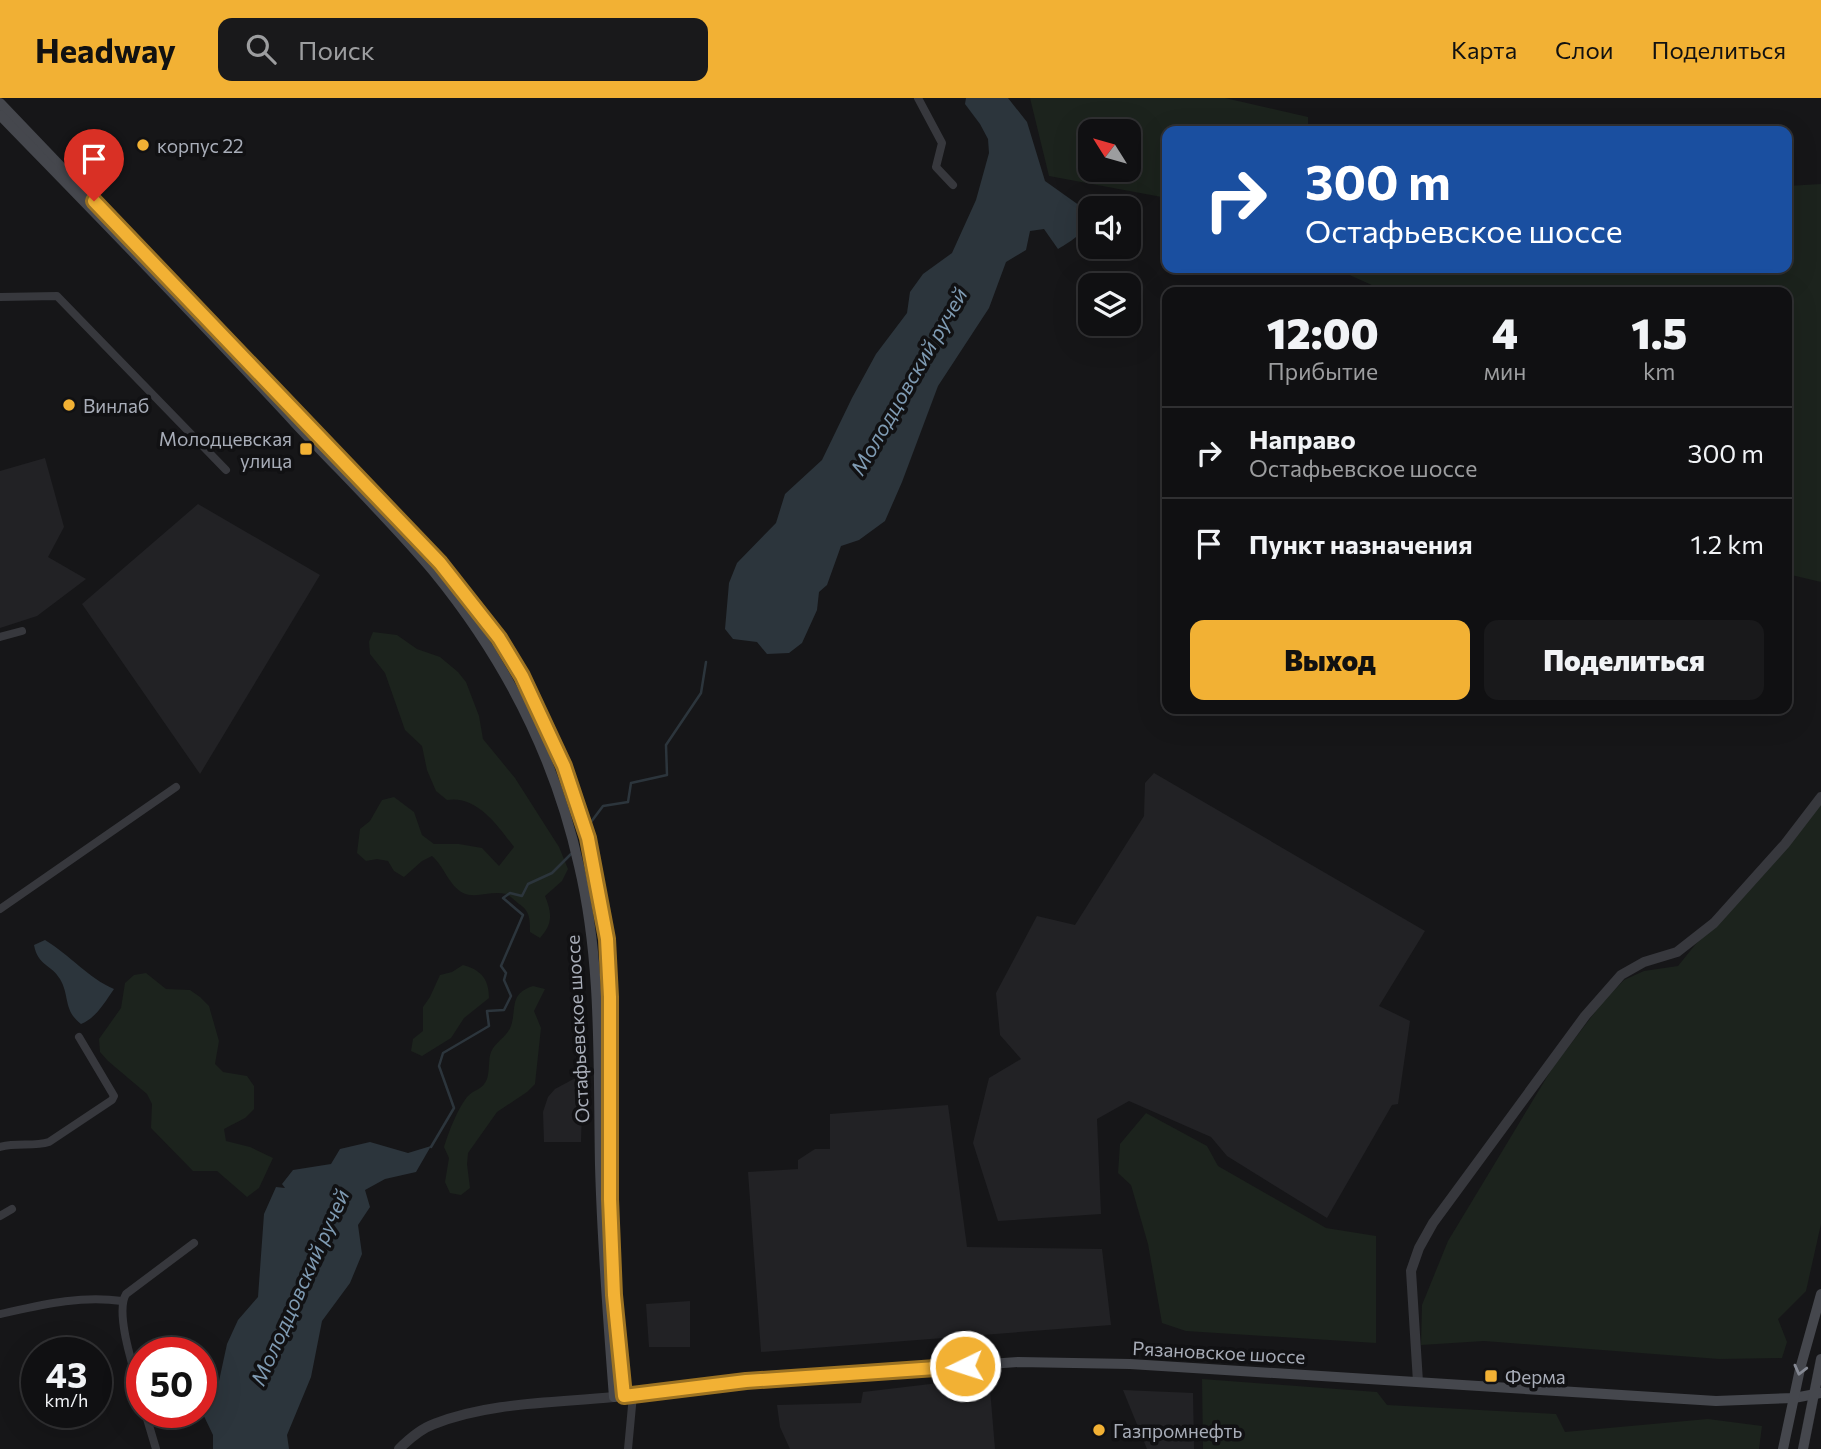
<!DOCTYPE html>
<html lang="ru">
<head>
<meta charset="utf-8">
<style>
  :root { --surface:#101012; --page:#19191b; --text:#f1f3f6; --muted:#9c9d9f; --line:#303032; --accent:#f2b134 }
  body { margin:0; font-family:Commissioner,sans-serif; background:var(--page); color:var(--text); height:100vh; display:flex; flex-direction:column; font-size:26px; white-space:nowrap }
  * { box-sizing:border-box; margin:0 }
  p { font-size:23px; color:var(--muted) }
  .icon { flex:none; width:38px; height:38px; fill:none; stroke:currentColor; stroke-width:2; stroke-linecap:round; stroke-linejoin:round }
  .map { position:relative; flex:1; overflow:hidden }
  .sheet { position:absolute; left:1162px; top:189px; width:630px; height:427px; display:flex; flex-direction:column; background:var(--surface); border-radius:14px; box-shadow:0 7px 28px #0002,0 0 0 2px var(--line) }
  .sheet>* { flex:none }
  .banner { position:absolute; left:1162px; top:28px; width:630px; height:147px; border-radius:14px; box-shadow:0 7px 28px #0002,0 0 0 2px var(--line); background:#1a4fa0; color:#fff; overflow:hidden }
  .needle { width:46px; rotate:307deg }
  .controls { position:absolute; left:1078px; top:21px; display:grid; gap:14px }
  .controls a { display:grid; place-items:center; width:63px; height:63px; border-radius:14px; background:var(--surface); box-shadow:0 7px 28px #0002,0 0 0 2px var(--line); font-size:35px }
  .speed { position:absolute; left:21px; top:1239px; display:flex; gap:14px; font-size:35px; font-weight:700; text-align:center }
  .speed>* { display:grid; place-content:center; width:91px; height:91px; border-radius:50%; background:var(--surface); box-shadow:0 7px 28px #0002,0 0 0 2px var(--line); line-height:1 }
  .speed small { font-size:18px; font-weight:400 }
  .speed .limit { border:10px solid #d22; background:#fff; color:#111 }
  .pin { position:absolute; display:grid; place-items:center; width:60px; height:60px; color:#fff; margin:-72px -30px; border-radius:50% 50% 50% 0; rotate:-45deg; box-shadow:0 0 7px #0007 }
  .pin .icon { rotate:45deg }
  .me { position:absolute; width:77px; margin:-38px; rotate:266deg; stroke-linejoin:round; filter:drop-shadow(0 0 5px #0008) }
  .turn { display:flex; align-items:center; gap:24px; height:147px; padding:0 28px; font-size:32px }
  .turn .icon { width:91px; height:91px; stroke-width:2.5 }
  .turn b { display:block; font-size:49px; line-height:60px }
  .eta { display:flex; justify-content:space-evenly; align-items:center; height:119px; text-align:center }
  .eta b { font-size:42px; font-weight:800; line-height:49px }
  .primary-button { display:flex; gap:14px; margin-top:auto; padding:14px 28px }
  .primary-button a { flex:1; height:80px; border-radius:14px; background:var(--accent); color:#111; font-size:28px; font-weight:800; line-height:80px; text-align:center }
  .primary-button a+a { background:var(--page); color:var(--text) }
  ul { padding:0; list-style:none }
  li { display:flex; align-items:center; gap:21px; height:91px; padding:0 28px; border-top:2px solid var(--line) }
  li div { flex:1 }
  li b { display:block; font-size:26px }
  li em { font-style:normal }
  header { display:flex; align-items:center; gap:42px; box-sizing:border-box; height:98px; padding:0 35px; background:var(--accent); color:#111 }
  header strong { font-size:33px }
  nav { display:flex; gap:38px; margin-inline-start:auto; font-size:24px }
  .search { width:490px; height:63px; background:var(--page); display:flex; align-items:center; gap:18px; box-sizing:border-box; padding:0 24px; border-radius:14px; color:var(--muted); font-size:26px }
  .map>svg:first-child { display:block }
  .built { fill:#222225 }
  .green { fill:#1c231d; fill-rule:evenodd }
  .water { fill:#2c353c }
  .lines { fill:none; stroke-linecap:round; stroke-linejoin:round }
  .stream { stroke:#2c353c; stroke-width:2.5 }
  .minor { stroke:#37383d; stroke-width:8 }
  .tertiary { stroke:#37383d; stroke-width:10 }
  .secondary { stroke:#45474d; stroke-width:10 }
  .oneway { stroke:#858993 }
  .route-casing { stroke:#9d7322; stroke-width:18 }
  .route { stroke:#f2b134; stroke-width:12 }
  .poi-dot { fill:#f2b134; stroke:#111113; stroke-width:2.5 }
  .labels { text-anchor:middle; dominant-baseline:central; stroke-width:7; stroke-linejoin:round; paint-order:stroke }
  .poi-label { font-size:19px; fill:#a8adb8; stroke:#111113; text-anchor:start }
  .street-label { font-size:19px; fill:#a8adb8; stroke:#111113 }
  .water-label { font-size:21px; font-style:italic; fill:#7f9bb3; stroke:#111113 }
</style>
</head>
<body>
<header>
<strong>Headway</strong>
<div class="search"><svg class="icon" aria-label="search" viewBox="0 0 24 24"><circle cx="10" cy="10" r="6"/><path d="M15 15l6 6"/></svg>Поиск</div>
<nav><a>Карта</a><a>Слои</a><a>Поделиться</a></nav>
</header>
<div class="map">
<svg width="1821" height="1351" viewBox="0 0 1821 1351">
  <rect width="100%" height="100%" fill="#161618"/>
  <g class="built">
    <path d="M45,360L64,429L48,459L86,481L37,518L0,530V373Z"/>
    <path d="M198,406L320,477L200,676L82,506Z"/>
    <path d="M1154,675L1425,833L1379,908L1410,923L1398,1006L1392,1007L1327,1120L1227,1058L1211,1039L1129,1003L1097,1021L1101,1116L998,1123L973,1045L989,980L1021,961L1000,937L996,895L1037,818L1075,827L1144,718L1145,685Z"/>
    <path d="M583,976L581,1044H544L543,1014L548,999L555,991Z"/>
    <path d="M948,1007L967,1149L1102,1151L1111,1227L761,1254L748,1074L798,1071V1062L815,1051H830V1016Z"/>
    <path d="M690,1203V1249H649L646,1206Z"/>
    <path d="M989,1279L995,1351H790L780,1329L777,1307L861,1305L863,1294Z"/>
    <path d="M1123,1292L1193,1295L1194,1351H1147Z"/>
  </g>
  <g class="green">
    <path d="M1030,0H1225L1308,19V33H1167V100L1049,78ZM1129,33V72H1090V33Z"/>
    <path d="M1821,86V484L1787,476V194H1413L1374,188L1334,170H1787V88Z"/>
    <path d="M373,534L397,537L417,551L440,559L458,574L466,584L479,618L483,641L515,680L559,749L568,771L562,783L545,798C552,815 553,826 540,840L530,834C530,821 530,813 519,806C515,803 511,798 506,796C492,792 476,801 463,795C449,788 444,768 432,758L422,763L404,779L394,773L388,763L377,761L366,763L357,755L360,731L370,723L382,702L394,699L414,714L422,737L434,746H459L482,750L499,768L514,749C498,728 477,697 447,702L436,693L427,672L422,648L405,632L385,575L370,556L369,544Z"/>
    <path d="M1821,703V1126L1806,1193L1778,1221L1787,1244L1782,1260L1719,1261L1484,1243L1421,1247L1422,1207L1448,1143L1553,969L1602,905L1624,882L1644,873L1678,868L1695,847L1754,786Z"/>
    <path d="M463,867C481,872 489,881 489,900L464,920L451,940L422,958L411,953L413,941L423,933V909L430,899L440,877L452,874Z"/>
    <path d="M146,875L166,891L190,892L200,899L209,908L219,943L215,966L223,974L247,978L254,988V1011L245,1020L224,1031L226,1043L250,1049L273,1060L259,1090L247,1099L217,1073H193L151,1030L152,1006L147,996L108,963L100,954L99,941L121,910L125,885L134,877Z"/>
    <path d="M533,888L545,891L534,913L541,930L535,986L527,994L497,1014L468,1055L467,1066L470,1090L461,1097L450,1095L445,1084L449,1060L444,1049C449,1033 457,1012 467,999C474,991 483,992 487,981C490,972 488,962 491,954C496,943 507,939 511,928C517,909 509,896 533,888Z"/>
    <path d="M1146,1015L1207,1048L1218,1068L1326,1130L1376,1138V1245L1186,1233L1162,1225L1148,1146L1131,1087L1118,1075L1120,1046Z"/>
    <path d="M1202,1281L1377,1294L1387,1307L1556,1316L1565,1334L1708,1321L1762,1328L1759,1351H1203Z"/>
  </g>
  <g class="water">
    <path d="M966,0H1008L1027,24L1045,83L1090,115C1090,133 1071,143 1058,151L1044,131L1030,133L1026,152L1006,164L989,210L938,288L902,384L885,423L859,442L841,448L827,487L819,494L817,512L802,545L789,555L767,556L757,544L733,541L725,531L729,485L737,465L776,425L785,396L822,362L852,300L876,256L907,215L910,194L923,176L952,155L976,102L989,55L988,41L980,26L965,6Z"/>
    <path d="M45,842C70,857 88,880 114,891C105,904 96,920 81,926C63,912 70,898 60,881C51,866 38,868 34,847Z"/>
    <path d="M370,1044L408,1055L431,1048L416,1074L385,1081L365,1092L370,1109L358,1127L362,1156L350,1185L322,1223L311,1279L287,1337L289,1351H213V1337L202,1314L207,1298L219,1283L227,1246L238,1222L258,1199L264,1116L276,1089L285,1090L282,1086L293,1072L331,1066L340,1051Z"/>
  </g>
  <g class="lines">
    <g class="stream">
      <path d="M588,728L603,708L628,704L631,685L667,677L666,647L701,595L706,564"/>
      <path d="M431,1049L454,1010L439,968L443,955L489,928L487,913L504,912L511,898L504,882L506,875L501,868L523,817L503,800L510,795L522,798L528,786L552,775L571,756L574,755"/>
    </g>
    <g class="minor">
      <path d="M918,0L942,45L936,69L953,87"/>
      <path d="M0,199L57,198L226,372"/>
      <path d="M0,539L22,533"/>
      <path d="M0,811L176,689"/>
      <path d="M0,1049C17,1044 33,1049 49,1044L112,1002L114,998L79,939"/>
      <path d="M0,1118L12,1111"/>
      <path d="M0,1216C41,1207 80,1197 122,1203"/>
      <path d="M142,1301C136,1277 114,1216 126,1196L194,1145"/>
      <path d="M145,1314L156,1351"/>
      <path d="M628,1351L633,1297"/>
    </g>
    <g class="tertiary">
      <path d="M1418,1284L1411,1173L1419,1150L1433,1125L1585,918L1621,877L1644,864L1677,854L1714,825L1785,746L1821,699"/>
      <path d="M399,1351C409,1341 420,1331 434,1326C489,1304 555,1305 614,1299"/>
    </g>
    <g class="secondary">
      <path d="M0,5L440,465C460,489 482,514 499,540C555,623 596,743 607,842C616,928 608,1016 610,1102C612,1168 618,1233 624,1298"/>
      <path d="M0,17C99,119 199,221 296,326C341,374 392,424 434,474C504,560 555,659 579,768C602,865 598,967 600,1067C602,1144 608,1222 614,1299L746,1283L1018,1264L1130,1266L1716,1303L1794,1300L1821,1295"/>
      <path d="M1783,1351L1800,1271L1821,1196"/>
      <path d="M1803,1351L1821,1261"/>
    </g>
  </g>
  <defs><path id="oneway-chevron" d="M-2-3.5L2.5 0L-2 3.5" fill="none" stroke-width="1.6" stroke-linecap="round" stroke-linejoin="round" transform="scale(1.75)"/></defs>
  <use class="oneway" href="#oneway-chevron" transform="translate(1800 1272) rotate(104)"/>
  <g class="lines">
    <defs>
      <path id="route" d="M94,103L440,465L499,540L522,578L564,668L588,740L607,841L610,899V1101L614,1197L624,1298L746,1283L965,1268"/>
    </defs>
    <use href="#route" class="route-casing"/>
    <use href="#route" class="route"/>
  </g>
  <g class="poi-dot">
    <circle cx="143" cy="47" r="7"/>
    <circle cx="69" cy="307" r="7"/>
    <rect x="299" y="344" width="14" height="14" rx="3.5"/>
    <rect x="1484" y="1271" width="14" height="14" rx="3.5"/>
    <circle cx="1099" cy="1332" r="7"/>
  </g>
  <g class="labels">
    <g class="poi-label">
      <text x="157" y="47">корпус 22</text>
      <text x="83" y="307">Винлаб</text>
      <text x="292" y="340" text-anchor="end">Молодцевская<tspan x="292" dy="22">улица</tspan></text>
      <text x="1505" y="1278">Ферма</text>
      <text x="1113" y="1332">Газпромнефть</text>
    </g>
    <g class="street-label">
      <text transform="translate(577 931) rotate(-93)">Остафьевское шоссе</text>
      <text transform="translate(1219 1254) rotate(3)">Рязановское шоссе</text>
    </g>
    <g class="water-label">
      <text transform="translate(908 283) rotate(-60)">Молодцовский ручей</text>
      <text transform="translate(299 1189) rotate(-66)">Молодцовский ручей</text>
    </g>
  </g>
</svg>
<div class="controls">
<a><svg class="needle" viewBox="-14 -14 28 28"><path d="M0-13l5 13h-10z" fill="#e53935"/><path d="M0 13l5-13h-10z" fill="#9c9d9f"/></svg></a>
<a><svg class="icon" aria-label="sound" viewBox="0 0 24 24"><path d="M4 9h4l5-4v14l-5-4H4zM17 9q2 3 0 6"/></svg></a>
<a><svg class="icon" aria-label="layers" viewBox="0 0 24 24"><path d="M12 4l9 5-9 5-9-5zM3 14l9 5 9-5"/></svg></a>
</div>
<div class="speed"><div>43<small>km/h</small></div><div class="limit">50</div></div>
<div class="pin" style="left:94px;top:103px;background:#d93025"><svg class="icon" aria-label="arrive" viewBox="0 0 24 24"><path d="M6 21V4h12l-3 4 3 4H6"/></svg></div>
<svg class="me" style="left:965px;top:1268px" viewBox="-20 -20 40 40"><circle r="17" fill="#f2b134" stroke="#fff" stroke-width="3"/><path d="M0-11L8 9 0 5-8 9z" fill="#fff"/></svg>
<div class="banner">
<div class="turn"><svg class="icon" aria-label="right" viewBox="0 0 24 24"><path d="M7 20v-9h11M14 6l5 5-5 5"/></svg><div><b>300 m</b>Остафьевское шоссе</div></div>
</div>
<section class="sheet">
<div class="eta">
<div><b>12:00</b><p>Прибытие</p></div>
<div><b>4</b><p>мин</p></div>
<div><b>1.5</b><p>km</p></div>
</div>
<ul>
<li><svg class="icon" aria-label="right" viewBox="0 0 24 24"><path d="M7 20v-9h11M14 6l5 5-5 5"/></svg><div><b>Направо</b><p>Остафьевское шоссе</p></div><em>300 m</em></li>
<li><svg class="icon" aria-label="arrive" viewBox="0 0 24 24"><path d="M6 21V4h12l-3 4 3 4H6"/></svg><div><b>Пункт назначения</b></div><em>1.2 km</em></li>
</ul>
<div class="primary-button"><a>Выход</a><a>Поделиться</a></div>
</section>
</div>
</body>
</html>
